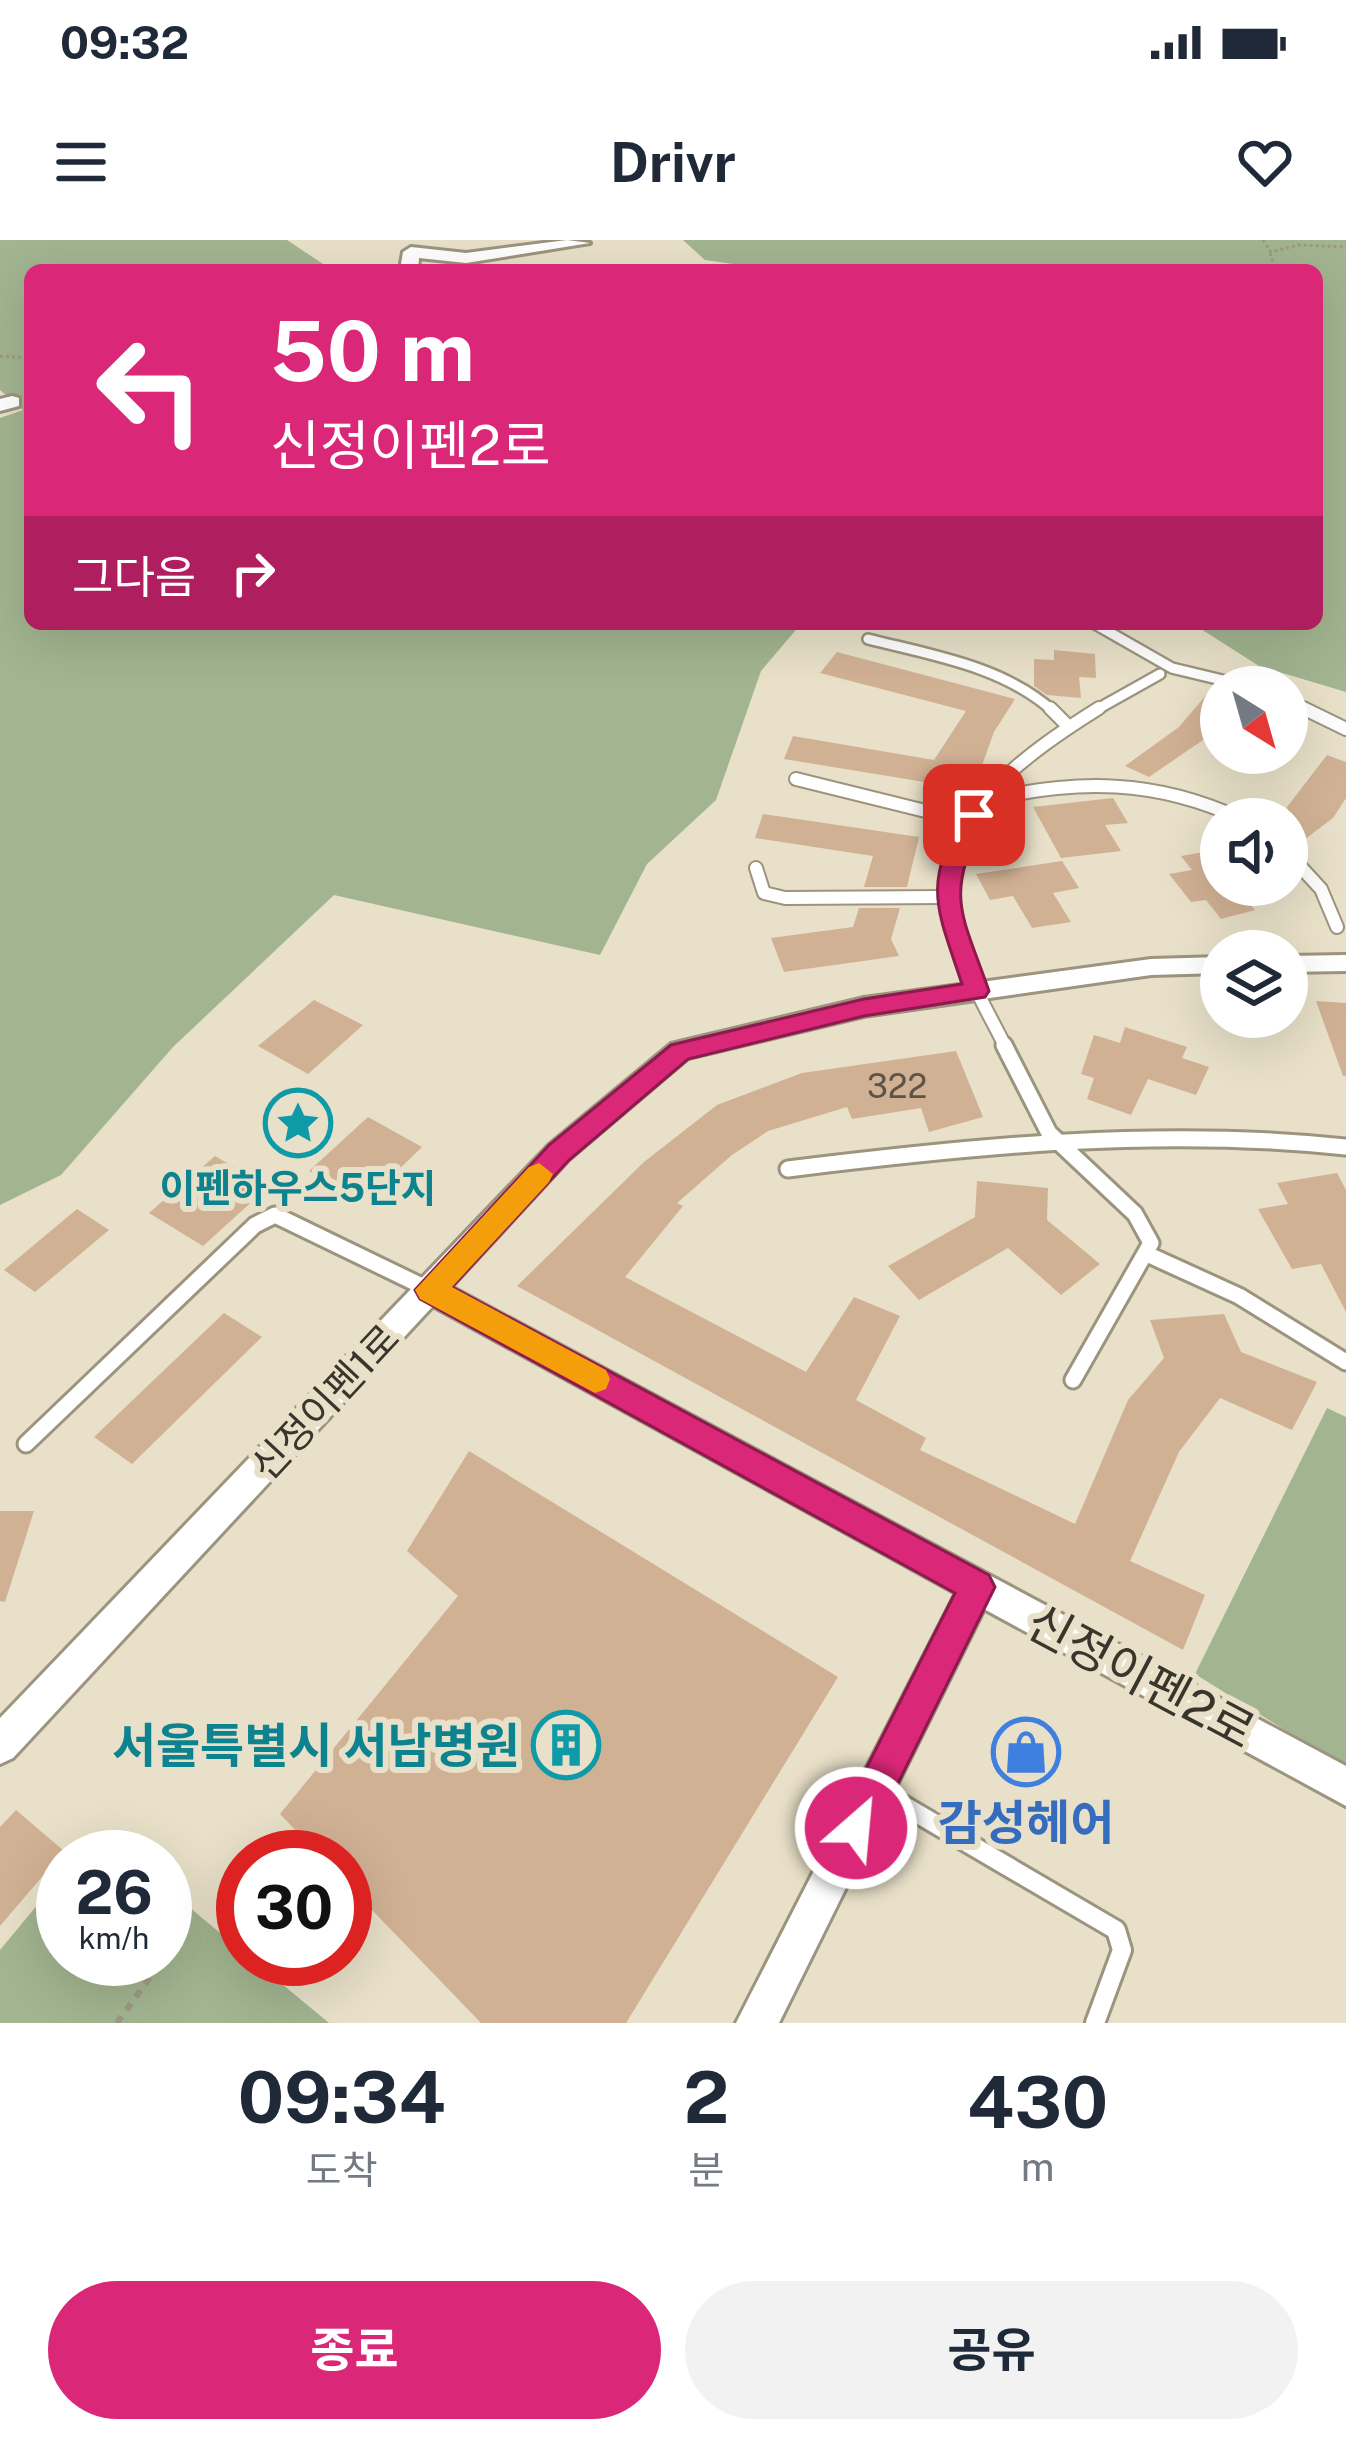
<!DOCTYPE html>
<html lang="ko">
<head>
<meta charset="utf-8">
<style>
  :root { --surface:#fff; --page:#f2f2f3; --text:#1f2937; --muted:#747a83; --accent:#db2777 }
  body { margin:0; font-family:"Public Sans","Noto Sans KR",sans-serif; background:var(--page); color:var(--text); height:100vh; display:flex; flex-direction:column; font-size:45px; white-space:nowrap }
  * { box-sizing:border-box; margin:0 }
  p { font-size:39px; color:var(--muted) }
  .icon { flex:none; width:66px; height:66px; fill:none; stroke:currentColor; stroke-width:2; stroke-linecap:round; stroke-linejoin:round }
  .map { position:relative; height:1783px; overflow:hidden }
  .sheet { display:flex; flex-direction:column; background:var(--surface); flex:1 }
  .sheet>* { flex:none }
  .top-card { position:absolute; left:24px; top:24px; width:1299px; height:366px; border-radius:18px; box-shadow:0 12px 48px #0002; background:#db2777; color:#fff; overflow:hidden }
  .needle { width:78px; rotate:143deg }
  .controls { position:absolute; left:1200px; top:426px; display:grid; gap:24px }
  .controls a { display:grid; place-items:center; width:108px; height:108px; border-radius:50%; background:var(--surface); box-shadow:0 12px 48px #0002; font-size:60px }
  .speed { position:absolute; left:36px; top:1590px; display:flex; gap:24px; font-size:60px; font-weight:700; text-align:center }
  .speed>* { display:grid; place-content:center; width:156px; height:156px; border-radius:50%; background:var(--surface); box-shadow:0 12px 48px #0002; line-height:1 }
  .speed small { font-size:30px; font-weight:400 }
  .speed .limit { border:18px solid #d22; background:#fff; color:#111 }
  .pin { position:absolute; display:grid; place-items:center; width:102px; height:102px; color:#fff; margin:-51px; border-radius:24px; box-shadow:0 6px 18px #0006 }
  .me { position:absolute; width:132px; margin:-66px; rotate:27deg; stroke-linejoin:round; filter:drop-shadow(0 0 9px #0008) }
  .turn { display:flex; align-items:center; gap:42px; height:252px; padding:0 48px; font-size:54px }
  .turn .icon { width:156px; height:156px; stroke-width:2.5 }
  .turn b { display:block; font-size:84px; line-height:102px }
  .then { display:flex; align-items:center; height:114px; padding:0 48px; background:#0003; gap:24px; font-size:45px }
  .eta { display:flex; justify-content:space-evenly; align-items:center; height:204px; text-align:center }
  .eta b { font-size:72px; font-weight:700; line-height:84px }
  .action { display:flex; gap:24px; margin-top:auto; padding:24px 48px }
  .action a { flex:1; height:138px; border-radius:72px; background:var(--accent); color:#fff; font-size:48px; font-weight:700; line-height:138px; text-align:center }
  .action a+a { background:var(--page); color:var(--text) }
  .status { display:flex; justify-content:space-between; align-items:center; height:84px; padding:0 60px; background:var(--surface); direction:ltr }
  .status svg { height:33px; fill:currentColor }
  header { display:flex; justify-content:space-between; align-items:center; height:156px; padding:0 48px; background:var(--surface); font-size:54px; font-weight:700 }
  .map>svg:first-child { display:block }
  .green { fill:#a2b490 }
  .building { fill:#d1b194 }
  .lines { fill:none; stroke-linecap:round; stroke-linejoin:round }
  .lane-far3-casing { stroke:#9c947e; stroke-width:14 }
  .lane-far2-casing { stroke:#9c947e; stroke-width:16 }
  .lane-far1-casing { stroke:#9c947e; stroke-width:21 }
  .lane-casing { stroke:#9c947e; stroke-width:24 }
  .street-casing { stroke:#9c947e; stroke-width:6 }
  .secondary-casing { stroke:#9c947e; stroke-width:6 }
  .path-far1 { stroke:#9e9886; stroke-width:3; stroke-dasharray:3 3; stroke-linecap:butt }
  .path { stroke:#9e9886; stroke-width:6; stroke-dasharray:8 8; stroke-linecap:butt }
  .lane-far3 { stroke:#fff; stroke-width:9 }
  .lane-far2 { stroke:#fff; stroke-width:12 }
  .lane-far1 { stroke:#fff; stroke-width:15 }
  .lane { stroke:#fff; stroke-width:18 }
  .street { fill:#fff; fill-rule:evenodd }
  .secondary { fill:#fff; fill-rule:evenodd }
  .route { fill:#db2777; stroke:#8e194d; stroke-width:3 }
  .slow { fill:#f59e0b }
  .labels { text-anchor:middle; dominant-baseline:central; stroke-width:12; stroke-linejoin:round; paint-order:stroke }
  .number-label { font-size:33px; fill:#5e5446 }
  .culture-label { font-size:39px; font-weight:bold; fill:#0d838f; stroke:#e8e0c8 }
  .street-label { font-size:39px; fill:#38352c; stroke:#e8e0c8 }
  .near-street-label { font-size:48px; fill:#38352c; stroke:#e8e0c8 }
  .near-culture-label { font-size:48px; font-weight:bold; fill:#0d838f; stroke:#e8e0c8; text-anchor:end }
  .near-shop-label { font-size:48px; font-weight:bold; fill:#366cbe; stroke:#e8e0c8 }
</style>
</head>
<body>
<div class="status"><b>09:32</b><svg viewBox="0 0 49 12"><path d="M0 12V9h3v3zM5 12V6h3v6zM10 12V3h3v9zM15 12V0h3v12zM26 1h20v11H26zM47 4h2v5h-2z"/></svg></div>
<header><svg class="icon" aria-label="menu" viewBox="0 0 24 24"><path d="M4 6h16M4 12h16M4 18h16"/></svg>Drivr<svg class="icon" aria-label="heart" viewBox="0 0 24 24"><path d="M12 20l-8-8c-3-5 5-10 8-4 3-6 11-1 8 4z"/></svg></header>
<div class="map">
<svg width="1346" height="1783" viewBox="0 0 1346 1783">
  <rect width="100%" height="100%" fill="#e8e0c8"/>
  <g class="green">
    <path d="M0,0H287L332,30H30V384H801L761,431L716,560L647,624L600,715L334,655L173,807L61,935L0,965V178L23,170L0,150Z"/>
    <path d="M683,0H1346V452L1259,426L1193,384H1317V30H775L705,20Z"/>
    <path d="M1327,1168L1346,1177V1528L1195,1434Z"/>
    <path d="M63,1634V1719H165V1647L243,1712V1719H252L329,1783H0V1710Z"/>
  </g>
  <g class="building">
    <path d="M1054,410L1095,414L1096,438L1079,437L1081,458L1047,455L1034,446V419L1054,420Z"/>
    <path d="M837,412L1015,459L994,492L973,550L784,519L793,496L934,520L966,471L820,433Z"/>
    <path d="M1213,447L1221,449V477L1203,500L1149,537L1125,526L1179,487Z"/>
    <path d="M1327,515L1346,522V558L1333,578L1296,606L1287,567Z"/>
    <path d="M1113,558L1128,583L1105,585L1121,611L1061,618L1033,567Z"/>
    <path d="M763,574L919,597L907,647H864L873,616L755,598Z"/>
    <path d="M1221,609V645H1235L1255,670L1221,679L1206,660L1191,662L1169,634L1192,630L1181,616Z"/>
    <path d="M1062,621L1079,648L1053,653L1071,682L1032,688L1013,656L990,660L976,634Z"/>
    <path d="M859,668H900L891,699L899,716L784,732L771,698L853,687Z"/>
    <path d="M314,760L363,785L308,834L258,806Z"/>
    <path d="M1316,761L1346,763V836H1343Z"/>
    <path d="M1125,787L1187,807L1182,818L1209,827L1196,855L1148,839L1131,875L1087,859L1094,838L1081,834L1094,795L1120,803Z"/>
    <path d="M956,811L983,877L929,892L921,868L852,879L847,867L768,891L732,915L677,963L683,966L625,1037L806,1132L854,1057L900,1076L856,1160L926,1198L920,1210L1075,1284L1128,1160L1164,1118L1150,1080L1224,1074L1241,1112L1317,1142L1292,1190L1220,1158L1179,1212L1130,1321L1205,1355L1183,1410L517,1046L644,922L717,865L802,833Z"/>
    <path d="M368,877L422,907L364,963L309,931Z"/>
    <path d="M215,916L268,947L203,1006L149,973Z"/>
    <path d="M1337,933L1346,950V1072L1321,1024L1292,1029L1258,969L1288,964L1277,943Z"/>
    <path d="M977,941L1048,948L1047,980L1100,1024L1061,1055L1008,1008L919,1060L888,1026L975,977Z"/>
    <path d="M77,969L109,990L35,1052L4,1030Z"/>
    <path d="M224,1073L262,1097L132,1224L94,1197Z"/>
    <path d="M469,1211L838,1437L626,1783H481L345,1642V1617H321L280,1574L458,1356L407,1311Z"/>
    <path d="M0,1271H34L5,1362L0,1361Z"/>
    <path d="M16,1570L64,1611L0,1686V1587Z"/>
  </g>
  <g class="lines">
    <defs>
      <g id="lane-far3">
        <path d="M1095,384L1172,428L1251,447"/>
        <path d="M868,399C931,415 1003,426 1053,471"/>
        <path d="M1287,461L1309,471"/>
        <path d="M1094,471L1160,434"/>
      </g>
      <g id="lane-far2">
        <path d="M1050,468L1068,486"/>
        <path d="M1303,468L1346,489"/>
        <path d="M796,539L970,582"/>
        <path d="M986,560C1077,539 1156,539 1241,579"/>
        <path d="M1287,612L1321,649L1337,687"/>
        <path d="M756,628L764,653L785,658L945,657"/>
        <path d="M1006,808C984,764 957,720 947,672C929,579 1032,510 1099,468"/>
      </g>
      <g id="lane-far1">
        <path d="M1004,805L1049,893L1135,974L1151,1003L1073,1140"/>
        <path d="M788,929C974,906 1159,887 1346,907"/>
        <path d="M1149,1015L1239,1056L1346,1122"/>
        <path d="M26,1204L255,985L275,975L430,1050"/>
      </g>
      <path id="lane" d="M879,1551L1116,1690L1122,1710L1095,1783"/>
      <g id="street">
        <path d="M1346,715V731L1287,732V716Z"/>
        <path d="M1221,717V733L1151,735L864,776L688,818L569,919L451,1047L1346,1526V1566L984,1369L779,1783H736L956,1353L433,1066L13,1518L0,1524V1478L549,905L671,804L864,758L1151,719Z"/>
      </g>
      <g id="secondary">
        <path d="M567,0L590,3L466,23L419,18L418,30H400L403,12L411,7L466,13Z"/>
        <path d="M12,156L19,158V166L0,171V159Z"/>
      </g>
    </defs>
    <use href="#lane-far3" class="lane-far3-casing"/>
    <use href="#lane-far2" class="lane-far2-casing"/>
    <use href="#lane-far1" class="lane-far1-casing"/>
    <use href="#lane" class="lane-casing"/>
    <use href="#street" class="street-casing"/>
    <use href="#secondary" class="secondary-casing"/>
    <g class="path-far1">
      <path d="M1263,0L1271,12L1298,5L1346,7"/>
      <path d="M1270,13L1275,30"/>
      <path d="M0,116L30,118"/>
    </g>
    <g class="path">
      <path d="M64,1611L69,1617"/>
      <path d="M117,1783L150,1737L143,1719"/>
    </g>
    <use href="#lane-far3" class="lane-far3"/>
    <use href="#lane-far2" class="lane-far2"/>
    <use href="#lane-far1" class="lane-far1"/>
    <use href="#lane" class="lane"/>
    <use href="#street" class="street"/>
    <use href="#secondary" class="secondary"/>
  </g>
  <path class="route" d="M966,571L985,575C945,659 960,668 989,751L985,757L864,776L688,819L569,920L452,1047L989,1335L995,1347L989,1359L869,1602L856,1608L842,1602L836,1588L955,1353L420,1059L415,1050L549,905L671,805L864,759L962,744C937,668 921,645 966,571Z"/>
  <path class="slow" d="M539,923L553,934L549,942L452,1047L606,1130L610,1139L606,1149L595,1153L420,1059L415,1050L529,927Z"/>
  <defs>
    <symbol id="sight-ring" viewBox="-11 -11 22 22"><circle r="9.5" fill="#e8e0c8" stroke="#0f9aa8" stroke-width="1.5"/><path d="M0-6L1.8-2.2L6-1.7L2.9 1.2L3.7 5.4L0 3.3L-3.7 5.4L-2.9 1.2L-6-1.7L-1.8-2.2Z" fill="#0f9aa8"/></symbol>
    <symbol id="building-ring" viewBox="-11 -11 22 22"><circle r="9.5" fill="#e8e0c8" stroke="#0f9aa8" stroke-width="1.5"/><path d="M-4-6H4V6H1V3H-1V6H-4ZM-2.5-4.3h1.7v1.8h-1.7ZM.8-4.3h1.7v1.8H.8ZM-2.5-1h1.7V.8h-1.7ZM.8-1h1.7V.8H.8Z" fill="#0f9aa8"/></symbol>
    <symbol id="shop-ring" viewBox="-11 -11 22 22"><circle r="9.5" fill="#e8e0c8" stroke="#3f7fe0" stroke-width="1.5"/><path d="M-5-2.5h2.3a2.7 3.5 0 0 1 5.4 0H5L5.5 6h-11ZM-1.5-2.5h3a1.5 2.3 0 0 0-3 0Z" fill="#3f7fe0"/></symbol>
  </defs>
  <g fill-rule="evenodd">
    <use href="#sight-ring" x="260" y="845" width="76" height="76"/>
    <use href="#building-ring" x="528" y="1467" width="76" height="76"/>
    <use href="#shop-ring" x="988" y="1474" width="76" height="76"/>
  </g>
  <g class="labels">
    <g class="number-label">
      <text x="897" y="846">322</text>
    </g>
    <g class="culture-label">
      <text x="298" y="948">이펜하우스5단지</text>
    </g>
    <g class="street-label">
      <text transform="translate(325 1162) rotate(-47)">신정이펜1로</text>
    </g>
    <g class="near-street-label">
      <text transform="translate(1141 1436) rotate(28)">신정이펜2로</text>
    </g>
    <g class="near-culture-label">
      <text x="520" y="1505">서울특별시 서남병원</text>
    </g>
    <g class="near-shop-label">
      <text x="1026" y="1582">감성헤어</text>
    </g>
  </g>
</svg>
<div class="controls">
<a><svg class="needle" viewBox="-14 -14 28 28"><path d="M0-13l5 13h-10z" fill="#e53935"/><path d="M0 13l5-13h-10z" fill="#747a83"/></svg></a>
<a><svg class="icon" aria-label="sound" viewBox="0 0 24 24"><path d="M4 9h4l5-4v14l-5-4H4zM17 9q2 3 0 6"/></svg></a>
<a><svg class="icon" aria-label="layers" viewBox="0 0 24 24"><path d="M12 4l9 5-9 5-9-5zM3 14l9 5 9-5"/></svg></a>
</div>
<div class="speed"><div>26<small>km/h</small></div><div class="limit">30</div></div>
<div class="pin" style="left:974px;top:575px;background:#d93025"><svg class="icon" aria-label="arrive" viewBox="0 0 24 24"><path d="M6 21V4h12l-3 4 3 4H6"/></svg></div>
<svg class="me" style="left:856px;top:1588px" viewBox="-20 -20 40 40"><circle r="17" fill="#db2777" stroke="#fff" stroke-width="3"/><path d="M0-11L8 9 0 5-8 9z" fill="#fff"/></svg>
<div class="top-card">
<div class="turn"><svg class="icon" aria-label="left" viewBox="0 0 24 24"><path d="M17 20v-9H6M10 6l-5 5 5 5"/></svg><div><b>50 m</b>신정이펜2로</div></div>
<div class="then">그다음<svg class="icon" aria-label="right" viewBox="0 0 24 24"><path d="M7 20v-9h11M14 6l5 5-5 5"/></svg></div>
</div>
</div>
<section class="sheet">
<div class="eta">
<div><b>09:34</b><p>도착</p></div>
<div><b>2</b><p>분</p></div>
<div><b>430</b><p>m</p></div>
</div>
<div class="action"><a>종료</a><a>공유</a></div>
</section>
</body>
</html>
